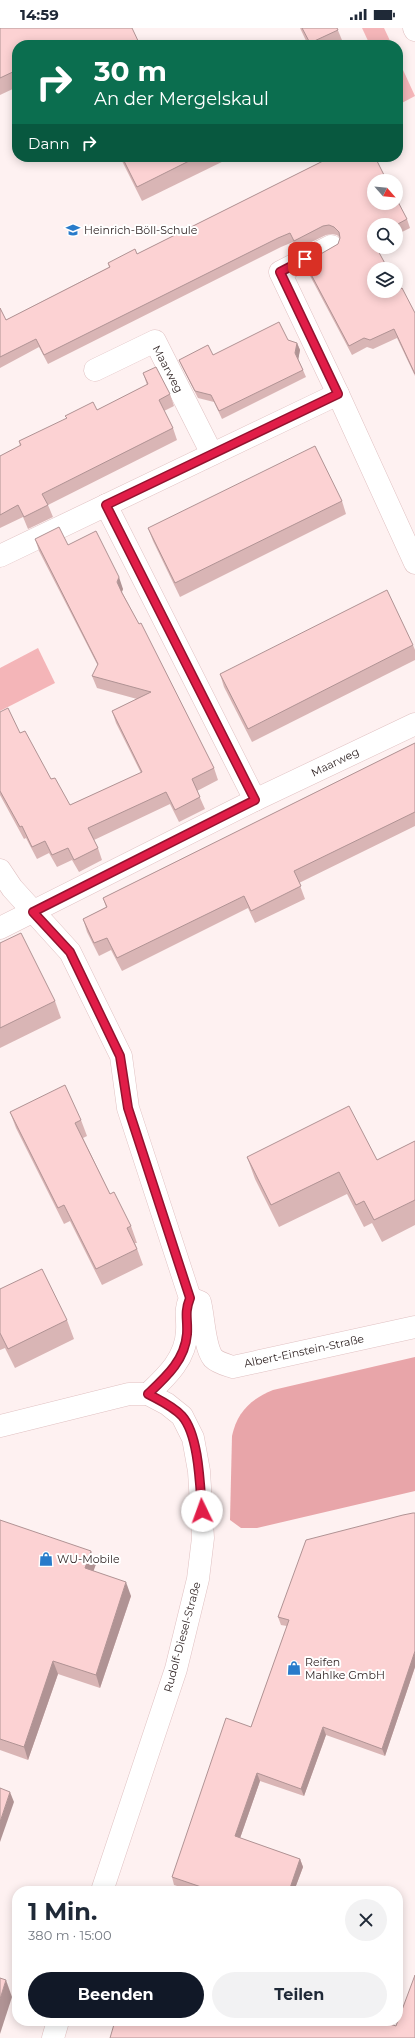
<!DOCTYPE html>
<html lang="de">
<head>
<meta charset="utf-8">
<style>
  :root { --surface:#fff; --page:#f2f2f3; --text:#1f2937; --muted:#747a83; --accent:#111827 }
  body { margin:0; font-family:Montserrat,sans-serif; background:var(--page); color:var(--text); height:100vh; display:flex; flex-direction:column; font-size:15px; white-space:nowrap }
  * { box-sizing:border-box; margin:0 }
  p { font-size:13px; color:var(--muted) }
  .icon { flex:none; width:22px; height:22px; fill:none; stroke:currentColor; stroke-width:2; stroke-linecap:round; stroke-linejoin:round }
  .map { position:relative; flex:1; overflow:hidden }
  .drawer { position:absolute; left:12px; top:1858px; width:391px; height:140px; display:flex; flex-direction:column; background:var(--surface); border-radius:16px; box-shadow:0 2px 10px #0003 }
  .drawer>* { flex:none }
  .hud { position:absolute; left:12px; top:12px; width:391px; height:122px; border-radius:16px; box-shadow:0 2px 10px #0003; background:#0b6e4f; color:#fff; overflow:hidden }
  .needle { width:26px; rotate:117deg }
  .buttons { position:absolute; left:367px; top:146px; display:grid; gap:8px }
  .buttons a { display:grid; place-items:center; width:36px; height:36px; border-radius:50%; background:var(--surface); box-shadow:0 2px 10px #0003; font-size:20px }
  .pin { position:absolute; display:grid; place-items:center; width:34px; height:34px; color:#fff; margin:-17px; border-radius:8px; box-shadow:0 2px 6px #0006 }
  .me { position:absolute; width:44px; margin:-22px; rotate:357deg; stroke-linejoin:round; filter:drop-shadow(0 0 3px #0008) }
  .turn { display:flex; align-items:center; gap:14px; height:84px; padding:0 16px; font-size:18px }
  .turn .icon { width:52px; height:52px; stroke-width:2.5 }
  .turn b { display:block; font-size:28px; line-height:34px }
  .then { display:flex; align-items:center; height:38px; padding:0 16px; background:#0003; gap:8px; font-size:15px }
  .round { display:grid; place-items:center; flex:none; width:42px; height:42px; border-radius:21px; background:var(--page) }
  .head { display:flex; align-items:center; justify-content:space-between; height:68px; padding:0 16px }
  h1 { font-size:24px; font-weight:700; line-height:30px }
  .primary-button { display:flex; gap:8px; margin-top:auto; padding:8px 16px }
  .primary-button a { flex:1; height:46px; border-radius:24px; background:var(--accent); color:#fff; font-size:16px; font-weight:700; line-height:46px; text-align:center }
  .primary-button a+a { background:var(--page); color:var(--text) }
  .status { display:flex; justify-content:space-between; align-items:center; height:28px; padding:0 20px; background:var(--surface); direction:ltr }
  .status svg { height:11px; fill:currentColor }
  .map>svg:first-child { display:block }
  .green { fill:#f4b5b8 }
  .forest { fill:#e8a5a9 }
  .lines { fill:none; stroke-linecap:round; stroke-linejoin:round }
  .street-casing { stroke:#e0c1c2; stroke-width:23 }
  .secondary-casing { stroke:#e0c1c2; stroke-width:23 }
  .street { stroke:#fff; stroke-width:22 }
  .secondary { stroke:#fff; stroke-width:22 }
  .wall { fill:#d9b5b5 }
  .shaded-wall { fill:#b09394 }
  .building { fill:#fcd2d3; stroke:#b09394 }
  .route-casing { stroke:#92132f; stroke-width:10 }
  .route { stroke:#e11d48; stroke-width:7 }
  .labels { text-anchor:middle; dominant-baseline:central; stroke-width:4; stroke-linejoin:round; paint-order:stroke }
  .poi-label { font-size:11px; fill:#332727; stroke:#fff; text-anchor:start }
  .street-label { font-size:11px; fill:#332727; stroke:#fff }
</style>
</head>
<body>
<div class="status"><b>14:59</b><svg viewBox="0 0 49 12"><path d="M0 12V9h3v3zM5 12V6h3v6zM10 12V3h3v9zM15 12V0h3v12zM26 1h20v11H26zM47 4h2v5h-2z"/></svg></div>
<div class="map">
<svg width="415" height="2010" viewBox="0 0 415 2010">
  <rect width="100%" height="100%" fill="#fef1f1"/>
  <g class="green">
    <path d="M362,0H384L392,17H370Z"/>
    <path d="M398,31L415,68L398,77Z"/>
    <path d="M38,620L55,655L0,683V640Z"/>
  </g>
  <path class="forest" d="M415,1329V1463L257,1500H241L230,1492L232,1408C237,1384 251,1371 273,1362Z"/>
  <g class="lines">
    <defs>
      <g id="street">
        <path d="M331,218L280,244L338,366L415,535"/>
        <path d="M95,342L155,313L212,426"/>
        <path d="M106,477L255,772"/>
        <path d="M0,528L338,366"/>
        <path d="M0,842L12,860L70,924L121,1028L128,1080L190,1270C184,1285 188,1288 187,1303C186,1331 166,1349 148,1366"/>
        <path d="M0,900L255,772L415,696"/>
        <path d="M190,1270L200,1274C204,1289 204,1318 213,1330C218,1335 227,1337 233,1339L415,1299"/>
      </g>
      <g id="secondary">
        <path d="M414,0L415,2"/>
        <path d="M0,1398L129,1366H148L167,1376L182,1388L193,1410L199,1443L203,1510L198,1551L176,1641L102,1863"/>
        <path d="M53,2010L58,1993"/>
      </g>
    </defs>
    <use href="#street" class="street-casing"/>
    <use href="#secondary" class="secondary-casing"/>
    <use href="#street" class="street"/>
    <use href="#secondary" class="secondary"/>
  </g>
  <g class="wall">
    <path d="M0,0L17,17V59L0,67Z"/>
    <path d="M300,0H337L344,17H308Z"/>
    <path d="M120,129H232L142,173Z"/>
    <path d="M331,129L407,191L410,200L396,207V197H374V219L398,262L415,285V348L397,310L373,321L367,319L352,327L308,244L305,235L338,216L340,210L337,207L332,206L326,207L297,221L293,214L281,219L48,336L39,319L0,340V280L6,292L109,239L108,235L137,226Z"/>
    <path d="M288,312L297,315L300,322L298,331L303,342L306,349L222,391L214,374L198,370L182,339L179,332L213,327Z"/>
    <path d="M143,345L170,366L174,378L164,383L173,400L177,412L48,477L53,489L28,501L23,489L0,500V428L20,418L19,413L97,382L147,357Z"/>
    <path d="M342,473L346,486L180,569L153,513L148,500Z"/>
    <path d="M35,511L68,517L123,561L122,564L214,740L218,752L197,763L205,781L179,794L170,776L94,812L98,820L102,832L79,844L72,832L57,839L49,825L37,831L26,810L24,811L0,767V684L20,705L51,751L70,777L141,745L116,695L112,683L137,671L97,660L92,648L98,638L39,523Z"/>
    <path d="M413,617L415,622V632L252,714L224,659L220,646Z"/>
    <path d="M415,715V798L299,855L305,871L255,895L248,880L122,943L111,922L99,928L87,904L83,891L106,879L103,870Z"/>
    <path d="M0,915L55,973L61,990L0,1020Z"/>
    <path d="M10,1084L81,1092L87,1108L83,1110L110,1166L131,1198L137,1215H135L143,1237L102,1257L70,1193L64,1196L16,1100Z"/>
    <path d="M415,1113V1197L382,1214L372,1195L364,1199L347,1166L279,1199L255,1151L247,1129L377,1132Z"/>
    <path d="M0,1261L67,1292L74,1311L15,1340L5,1320L0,1322Z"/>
    <path d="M415,1485V1639L385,1728L326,1707L304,1768L260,1753L240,1810L300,1831L303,1839L294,1863H193L174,1857L172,1849L251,1699L287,1598L281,1597L278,1589Z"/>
    <path d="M0,1492L96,1536L93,1543L131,1568L100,1660L58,1646L28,1732L0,1722Z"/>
  </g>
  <g class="shaded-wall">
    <path d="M297,315L300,322L298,333L295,325Z"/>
    <path d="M119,549L123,561L121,566L117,554Z"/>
    <path d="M91,1523L96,1536L90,1553L85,1540Z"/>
    <path d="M126,1554L131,1568L100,1660L96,1647Z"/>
    <path d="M415,1623V1639L385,1728L382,1721Z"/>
    <path d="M53,1633L58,1646L28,1732L24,1719Z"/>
    <path d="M323,1699L326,1707L304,1768L301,1761Z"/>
    <path d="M257,1745L260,1753L238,1816L235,1808Z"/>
    <path d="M10,1764L14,1774L0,1814V1794Z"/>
    <path d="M300,1831L303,1839L294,1863H289Z"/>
    <path d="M6,1952L12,1969L0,2006V1971Z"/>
  </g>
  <g class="building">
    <path d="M0,0H132L140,17H17V42L0,50Z"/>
    <path d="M302,0H337L338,2L310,15Z"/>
    <path d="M122,129H197L137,159Z"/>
    <path d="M331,129H375L387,153H374V175H396V170L407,191L396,197H374V209L372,210L374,214V219H376L388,241H374V263H396V258L398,262L402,260L415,285V346L394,301L370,312L364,310L349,318L305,235L338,216L340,210L339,204L334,199L329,197L323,198L294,213L290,205L278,210L44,327L36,311L0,329V280L6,292L110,239L108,235L135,221L137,226Z"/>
    <path d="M279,294L288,312L297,315L295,325L303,342L219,383L211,367L195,363L179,332L208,317L213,327Z"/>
    <path d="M156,339L170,366L159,372L173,400L42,466L48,477L24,489L18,477L0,487V428L21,417L19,413L67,390L65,388L93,374L97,382L148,356L143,345Z"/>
    <path d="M315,418L342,473L175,555L148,500Z"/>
    <path d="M59,499L68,517L96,503L119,549L117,554L122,565L139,596L141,595L214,740L192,751L200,769L175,782L166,764L88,800L98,820L74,832L68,820L52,827L45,813L32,819L22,798L20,799L0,763V684L8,680L20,705L25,703L51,751L55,750L70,777L142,744L112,683L151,664L92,648L98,636L35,511Z"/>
    <path d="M387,562L413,617L248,701L220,646Z"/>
    <path d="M415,715V784L294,843L301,858L251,883L244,868L117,930L107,910L94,915L83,891L107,879L103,870Z"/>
    <path d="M21,905L55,973L0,1000V915Z"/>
    <path d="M65,1057L81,1092L75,1095L110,1166L114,1164L131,1198L127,1200L137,1221L96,1241L64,1177L58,1180L10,1084Z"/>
    <path d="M349,1078L377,1132L415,1113V1172L374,1192L364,1173L356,1177L339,1144L271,1177L247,1129Z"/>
    <path d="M42,1241L67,1292L8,1321L0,1305V1261Z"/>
    <path d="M413,1485H415V1623L382,1721L323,1699L301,1761L257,1745L235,1808L300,1831L289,1863H213L172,1849L226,1690L251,1699L289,1592L278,1589L306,1512L403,1487Z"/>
    <path d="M0,1492L91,1523L85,1540L126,1554L96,1647L53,1633L24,1719L0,1711Z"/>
    <path d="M0,1760L10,1764L0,1794Z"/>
    <path d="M415,1947V2010H110L115,1993H381L396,1998Z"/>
    <path d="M0,1950L6,1952L0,1971Z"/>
  </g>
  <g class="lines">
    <defs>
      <path id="route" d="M202,1483C200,1458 199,1407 182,1388C173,1378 159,1372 148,1366C166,1349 185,1332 187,1306C188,1290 184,1286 190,1270L128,1080L120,1028L70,924L33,884L255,772L106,477L338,366L280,244L305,231"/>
    </defs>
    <use href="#route" class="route-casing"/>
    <use href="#route" class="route"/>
  </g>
  <defs>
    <symbol id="school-bare" viewBox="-9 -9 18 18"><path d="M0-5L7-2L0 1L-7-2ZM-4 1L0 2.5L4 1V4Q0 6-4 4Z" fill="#297bca" stroke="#fff" stroke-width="2.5" paint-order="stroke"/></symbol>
    <symbol id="shop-bare" viewBox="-9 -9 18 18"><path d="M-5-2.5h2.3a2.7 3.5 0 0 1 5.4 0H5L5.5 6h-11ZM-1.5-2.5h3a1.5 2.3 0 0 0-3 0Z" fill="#297bca" stroke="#fff" stroke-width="2.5" paint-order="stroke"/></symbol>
  </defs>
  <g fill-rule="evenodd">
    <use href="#school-bare" x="63" y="192" width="20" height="20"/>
    <use href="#shop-bare" x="36" y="1521" width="20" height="20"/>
    <use href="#shop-bare" x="284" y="1630" width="20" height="20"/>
  </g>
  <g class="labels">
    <g class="poi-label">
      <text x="84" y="202">Heinrich-Böll-Schule</text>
      <text x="57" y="1531">WU-Mobile</text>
      <text x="305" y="1634">Reifen<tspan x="305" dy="13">Mahlke GmbH</tspan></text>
    </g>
    <g class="street-label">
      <text transform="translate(168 341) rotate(62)">Maarweg</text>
      <text transform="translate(335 734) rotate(-26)">Maarweg</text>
      <text transform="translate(304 1323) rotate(-12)">Albert-Einstein-Straße</text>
      <text transform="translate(182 1609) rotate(-75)">Rudolf-Diesel-Straße</text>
    </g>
  </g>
</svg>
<div class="buttons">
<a><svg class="needle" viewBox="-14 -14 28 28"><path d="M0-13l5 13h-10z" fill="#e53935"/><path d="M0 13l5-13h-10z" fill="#747a83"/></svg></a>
<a><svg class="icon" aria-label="search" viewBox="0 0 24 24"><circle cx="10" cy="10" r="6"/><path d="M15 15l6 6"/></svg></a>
<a><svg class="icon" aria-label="layers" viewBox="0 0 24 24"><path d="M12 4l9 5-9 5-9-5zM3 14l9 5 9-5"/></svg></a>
</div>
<div class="pin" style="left:305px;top:231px;background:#d93025"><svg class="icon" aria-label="arrive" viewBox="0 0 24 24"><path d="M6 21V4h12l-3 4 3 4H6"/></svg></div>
<svg class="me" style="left:202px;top:1483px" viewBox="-20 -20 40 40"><circle r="19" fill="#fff"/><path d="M0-13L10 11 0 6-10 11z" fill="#e11d48"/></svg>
<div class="hud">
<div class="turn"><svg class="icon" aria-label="right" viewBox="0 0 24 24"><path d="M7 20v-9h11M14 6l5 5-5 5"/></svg><div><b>30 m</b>An der Mergelskaul</div></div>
<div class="then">Dann<svg class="icon" aria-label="right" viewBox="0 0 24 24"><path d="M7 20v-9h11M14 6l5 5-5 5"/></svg></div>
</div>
<section class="drawer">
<div class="head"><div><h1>1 Min.</h1><p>380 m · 15:00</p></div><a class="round"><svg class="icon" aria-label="close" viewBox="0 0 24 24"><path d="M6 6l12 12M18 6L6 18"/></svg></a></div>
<div class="primary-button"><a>Beenden</a><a>Teilen</a></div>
</section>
</div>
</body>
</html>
